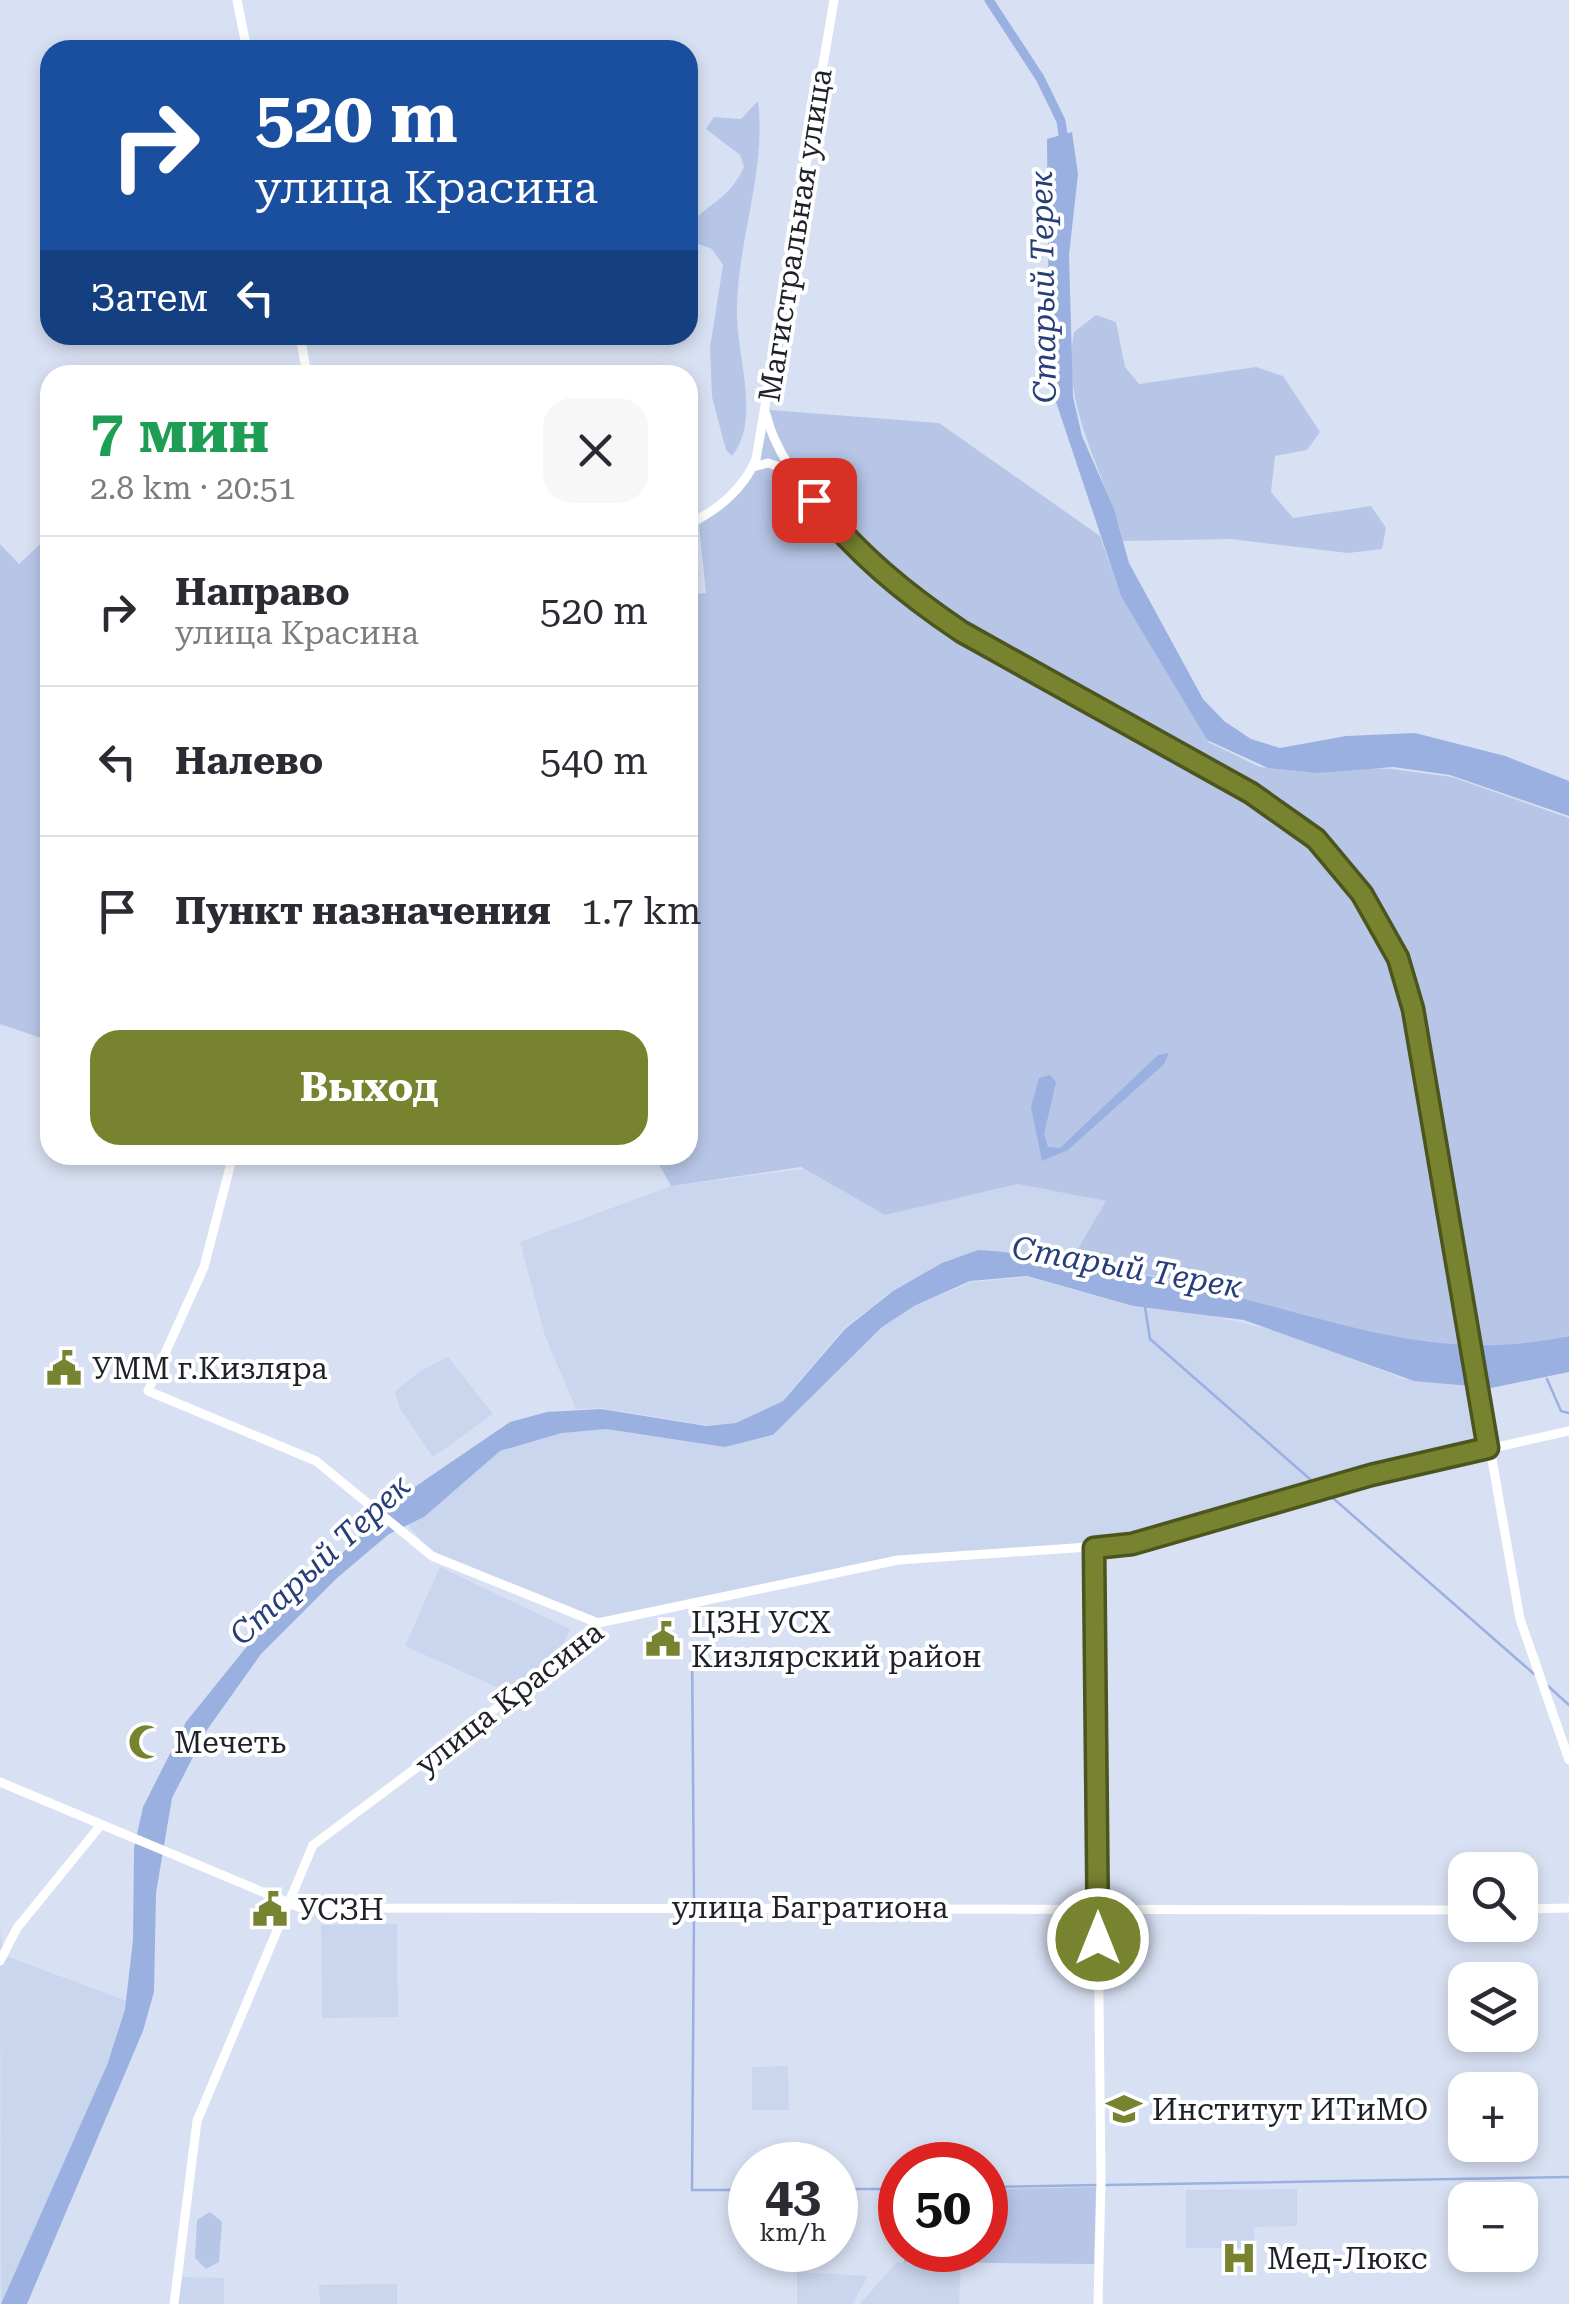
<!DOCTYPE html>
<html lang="ru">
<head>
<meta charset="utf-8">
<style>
  :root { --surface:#fff; --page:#f7f7f7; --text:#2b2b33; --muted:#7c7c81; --line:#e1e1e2; --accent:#77832f }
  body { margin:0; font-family:"Roboto Serif",serif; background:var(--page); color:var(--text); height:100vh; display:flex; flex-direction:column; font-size:38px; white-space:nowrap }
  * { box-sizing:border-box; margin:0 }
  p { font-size:32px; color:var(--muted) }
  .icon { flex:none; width:55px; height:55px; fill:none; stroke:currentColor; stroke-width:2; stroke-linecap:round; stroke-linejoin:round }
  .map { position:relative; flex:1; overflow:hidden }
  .drawer { position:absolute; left:40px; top:365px; width:658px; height:800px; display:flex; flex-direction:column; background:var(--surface); border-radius:30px; box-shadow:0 5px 15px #0003 }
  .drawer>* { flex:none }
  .hud { position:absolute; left:40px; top:40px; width:658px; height:305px; border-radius:30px; box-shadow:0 5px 15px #0003; background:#1a4fa0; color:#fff; overflow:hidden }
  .fabs { position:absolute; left:1448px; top:1852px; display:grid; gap:20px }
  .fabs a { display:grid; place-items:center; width:90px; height:90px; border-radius:20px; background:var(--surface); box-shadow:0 5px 15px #0003; font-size:50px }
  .speed { position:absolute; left:728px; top:2142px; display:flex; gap:20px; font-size:50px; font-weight:700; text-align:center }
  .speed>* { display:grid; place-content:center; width:130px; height:130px; border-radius:50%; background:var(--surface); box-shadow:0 5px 15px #0003; line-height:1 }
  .speed small { font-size:25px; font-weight:400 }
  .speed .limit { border:15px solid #d22; background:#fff; color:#111 }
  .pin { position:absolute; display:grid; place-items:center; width:85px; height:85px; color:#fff; margin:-42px; border-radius:20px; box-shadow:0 5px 15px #0006 }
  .me { position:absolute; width:110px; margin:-55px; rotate:0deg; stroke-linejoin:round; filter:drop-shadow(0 0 8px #0008) }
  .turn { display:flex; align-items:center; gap:35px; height:210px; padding:0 50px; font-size:45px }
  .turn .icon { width:130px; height:130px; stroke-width:2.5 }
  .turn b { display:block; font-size:70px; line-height:85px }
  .then { display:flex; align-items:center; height:95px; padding:0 50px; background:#0003; gap:20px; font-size:38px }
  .round { display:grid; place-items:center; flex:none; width:105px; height:105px; border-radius:30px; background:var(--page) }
  .overview { display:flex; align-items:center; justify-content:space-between; height:170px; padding:0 50px }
  h1 { font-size:60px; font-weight:700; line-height:75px; color:#1e9e55 }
  .cta { display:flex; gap:20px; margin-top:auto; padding:20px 50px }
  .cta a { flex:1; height:115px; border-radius:30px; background:var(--accent); color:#fff; font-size:40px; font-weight:700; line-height:115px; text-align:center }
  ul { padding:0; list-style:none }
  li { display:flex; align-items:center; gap:30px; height:150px; padding:0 50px; border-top:2px solid var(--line) }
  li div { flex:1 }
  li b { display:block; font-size:38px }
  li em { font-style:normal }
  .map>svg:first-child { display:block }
  .built { fill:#cad5ee }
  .green { fill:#b7c6e6 }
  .water { fill:#9ab0e1 }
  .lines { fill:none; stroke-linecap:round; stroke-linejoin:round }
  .stream { stroke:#9ab0e1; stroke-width:2.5 }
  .river { stroke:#9ab0e1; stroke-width:9 }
  .secondary { stroke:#fff; stroke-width:9 }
  .route-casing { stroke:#4d551f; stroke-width:25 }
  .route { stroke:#77832f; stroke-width:18 }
  .labels { text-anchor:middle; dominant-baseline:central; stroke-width:8; stroke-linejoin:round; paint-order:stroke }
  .street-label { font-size:30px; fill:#1e2127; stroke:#fff }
  .poi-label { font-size:30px; fill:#1e2127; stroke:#fff; text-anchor:start }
  .water-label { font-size:32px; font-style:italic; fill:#283e7a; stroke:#fff }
</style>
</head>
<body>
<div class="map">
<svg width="1569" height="2304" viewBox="0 0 1569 2304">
  <rect width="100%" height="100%" fill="#d8e1f3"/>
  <g class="built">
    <path d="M804,1169L885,1215L1019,1184L1106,1201L1068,1263L977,1250L942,1263L889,1293L843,1329L782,1401L737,1423L705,1425L601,1408L576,1409L545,1336L520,1242L671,1186Z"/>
    <path d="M1028,1277L1134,1307L1203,1314L1278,1331L1404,1379L1479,1388L1490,1450L1358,1479L1123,1544L903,1556L601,1622L432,1552L408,1525L424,1517L500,1451L567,1432L605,1429L725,1447L773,1436L882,1327L912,1307L972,1282Z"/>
    <path d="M448,1357L493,1414L433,1457L400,1409L395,1392L419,1372Z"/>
    <path d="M440,1567L570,1629L558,1657L508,1692L405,1646Z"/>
    <path d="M397,1924L398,2017L322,2018L321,1925Z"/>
    <path d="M0,1929L3,1955L127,2001L102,2078L1,2304Z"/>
    <path d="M788,2066L789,2110H752V2067Z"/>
    <path d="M1297,2189V2226L1254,2227V2248H1186V2190Z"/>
    <path d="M897,2262L961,2263L959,2304H860Z"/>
    <path d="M797,2272L868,2276L852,2304H797Z"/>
    <path d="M179,2277L224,2278V2304H175Z"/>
    <path d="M397,2284V2304H320L319,2285Z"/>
  </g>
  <g class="green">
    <path d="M758,101C767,172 736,243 737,315C737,357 761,420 732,456L726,450L712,397L710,348L723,265L712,249L696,243L690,226C708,201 728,202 744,167L740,155L706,129L714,117L741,119Z"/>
    <path d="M1096,315L1116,322L1125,367L1139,384L1256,367L1283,376L1320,432L1307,450L1275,456L1271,492L1293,518L1371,506L1386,528L1382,549L1348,553L1231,539L1123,541C1105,471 1060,407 1074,332Z"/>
    <path d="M770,410L939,423L1100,536L1120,593L1208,742L1260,767L1319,773L1351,767L1392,769L1452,777L1569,818V1335C1456,1379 1287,1309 1174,1280C1140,1272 1104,1269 1069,1263L1106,1201L1018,1184L885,1215L801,1167L671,1186L654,1155H688V595L706,593L699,525C754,486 759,474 770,410Z"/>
    <path d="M50,535V1001L41,1038L0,1024V544L19,564Z"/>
    <path d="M1096,2187L1094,2264L904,2262V2250H985V2189Z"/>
    <path d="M210,2212L222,2222L219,2262L206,2269L195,2258L197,2220Z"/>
  </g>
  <g class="water">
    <path d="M1072,132L1078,174L1069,255L1073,397L1082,436L1114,509L1129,563L1203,699L1224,721L1251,739L1280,748L1346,736L1415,733L1505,756L1569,781V816L1450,775L1393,767L1317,773L1268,768L1207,740L1121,596L1056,402L1049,349L1047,139Z"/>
    <path d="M1169,1053L1164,1064L1068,1150L1042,1161L1031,1107L1039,1078L1050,1075L1056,1082L1044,1134L1048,1147L1060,1148L1158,1055Z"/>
    <path d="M978,1250C1065,1256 1156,1276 1240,1298C1358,1328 1446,1362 1569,1336V1372L1491,1388L1414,1381L1244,1320L1133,1306L1027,1276L970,1281L914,1306L882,1327L773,1435L725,1447L606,1429L562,1433L500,1451L424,1517L389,1534L337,1578L261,1654L207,1730L172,1798L156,1893L154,1992L143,2031L27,2304H1L107,2065L125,2009L133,1940L134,1848L143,1807L186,1722L248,1645L400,1497L510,1422L547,1412L601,1409L706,1426L736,1423L783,1401L845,1329L893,1291L942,1263Z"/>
  </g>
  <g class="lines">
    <g class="stream">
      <path d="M1145,1307L1150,1339L1319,1487"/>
      <path d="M1547,1379L1561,1411L1569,1413"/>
      <path d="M1326,1492L1534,1674"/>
      <path d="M692,1642L694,1905"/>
      <path d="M1548,1686L1569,1705"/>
      <path d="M694,1913L692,2190H750"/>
      <path d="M1106,2185L1569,2177"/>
      <path d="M985,2187L1098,2185"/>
      <path d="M835,2189H900"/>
    </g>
    <path class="river" d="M989,0L1040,78L1061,121L1064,142"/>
    <g class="secondary">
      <path d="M237,0L247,50"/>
      <path d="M300,335L307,375"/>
      <path d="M766,414C775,452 799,481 823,511C916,630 1068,690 1197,763C1244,789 1297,815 1334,856C1373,899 1399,954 1413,1009L1520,1619L1569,1760"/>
      <path d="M753,467L768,463L789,470"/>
      <path d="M688,523C716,513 745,487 756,459L834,0"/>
      <path d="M233,1155L204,1267L148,1391L316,1461L432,1556L598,1623"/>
      <path d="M1094,1548L1101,2182L1098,2304"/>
      <path d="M0,1782L301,1908L1465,1910"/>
      <path d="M1520,1909L1569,1908"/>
      <path d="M0,1961L17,1928L100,1826"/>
      <path d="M174,2304L197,2121L313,1845L511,1697L598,1623L898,1560L1132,1544L1371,1475L1569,1431"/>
    </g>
  </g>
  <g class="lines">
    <defs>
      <path id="route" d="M814,500C857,554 904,593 962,632L1251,793L1316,839L1362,894L1398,958L1413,1009L1488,1448L1371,1475L1132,1544L1094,1548L1098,1939"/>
    </defs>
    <use href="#route" class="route-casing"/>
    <use href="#route" class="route"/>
  </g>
  <defs>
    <symbol id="civic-bare" viewBox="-9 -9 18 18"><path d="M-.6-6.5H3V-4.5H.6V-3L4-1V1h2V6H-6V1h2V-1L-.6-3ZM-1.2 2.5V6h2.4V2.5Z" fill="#77832f" stroke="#fff" stroke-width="2.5" paint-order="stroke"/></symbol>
    <symbol id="mosque-bare" viewBox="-9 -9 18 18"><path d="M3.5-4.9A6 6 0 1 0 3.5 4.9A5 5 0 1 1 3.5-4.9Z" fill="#77832f" stroke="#fff" stroke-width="2.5" paint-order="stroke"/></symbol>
    <symbol id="university-bare" viewBox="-9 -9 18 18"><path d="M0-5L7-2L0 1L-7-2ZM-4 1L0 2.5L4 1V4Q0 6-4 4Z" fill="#77832f" stroke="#fff" stroke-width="2.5" paint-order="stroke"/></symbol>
    <symbol id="hospital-bare" viewBox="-9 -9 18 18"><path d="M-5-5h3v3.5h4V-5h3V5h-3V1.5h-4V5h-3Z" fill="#77832f" stroke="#fff" stroke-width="2.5" paint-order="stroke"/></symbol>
  </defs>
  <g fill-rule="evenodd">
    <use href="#civic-bare" x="39" y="1343" width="50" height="50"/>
    <use href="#civic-bare" x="638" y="1614" width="50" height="50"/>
    <use href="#mosque-bare" x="121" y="1717" width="50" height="50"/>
    <use href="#civic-bare" x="245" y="1884" width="50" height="50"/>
    <use href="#university-bare" x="1099" y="2084" width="50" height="50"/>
    <use href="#hospital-bare" x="1214" y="2233" width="50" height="50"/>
  </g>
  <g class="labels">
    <g class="street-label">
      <text transform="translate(795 235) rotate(-81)">Магистральная улица</text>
      <text transform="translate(509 1698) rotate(-38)">улица Красина</text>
      <text x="810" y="1907">улица Багратиона</text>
    </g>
    <g class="poi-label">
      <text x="92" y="1368">УММ г.Кизляра</text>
      <text x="691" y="1622">ЦЗН УСХ<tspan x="691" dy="34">Кизлярский район</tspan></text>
      <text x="174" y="1742">Мечеть</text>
      <text x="298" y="1909">УСЗН</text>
      <text x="1152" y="2109">Институт ИТиМО</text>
      <text x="1267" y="2258">Мед-Люкс</text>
    </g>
    <g class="water-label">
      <text transform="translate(1043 287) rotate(-91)">Старый Терек</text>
      <text transform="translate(1127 1267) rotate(10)">Старый Терек</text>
      <text transform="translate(320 1560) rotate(-43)">Старый Терек</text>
    </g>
  </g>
</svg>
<div class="fabs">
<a><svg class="icon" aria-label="search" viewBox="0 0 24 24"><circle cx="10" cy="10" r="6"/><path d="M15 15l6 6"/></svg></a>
<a><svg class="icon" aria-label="layers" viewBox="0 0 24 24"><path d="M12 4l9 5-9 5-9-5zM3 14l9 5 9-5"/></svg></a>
<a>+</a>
<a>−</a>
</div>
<div class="speed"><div>43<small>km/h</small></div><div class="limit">50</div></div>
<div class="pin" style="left:814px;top:500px;background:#d93025"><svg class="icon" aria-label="arrive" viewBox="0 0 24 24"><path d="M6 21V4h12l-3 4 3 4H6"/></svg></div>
<svg class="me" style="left:1098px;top:1939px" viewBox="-20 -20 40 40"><circle r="17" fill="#77832f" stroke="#fff" stroke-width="3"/><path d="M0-11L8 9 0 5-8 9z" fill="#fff"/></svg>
<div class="hud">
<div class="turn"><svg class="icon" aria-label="right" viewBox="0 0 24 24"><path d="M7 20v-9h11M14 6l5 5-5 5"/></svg><div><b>520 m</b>улица Красина</div></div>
<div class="then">Затем<svg class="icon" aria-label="left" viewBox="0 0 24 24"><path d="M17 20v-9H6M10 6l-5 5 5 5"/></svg></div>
</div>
<section class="drawer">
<div class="overview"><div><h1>7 мин</h1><p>2.8 km · 20:51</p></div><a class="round"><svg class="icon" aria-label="close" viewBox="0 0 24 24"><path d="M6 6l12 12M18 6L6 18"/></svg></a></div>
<ul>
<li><svg class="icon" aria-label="right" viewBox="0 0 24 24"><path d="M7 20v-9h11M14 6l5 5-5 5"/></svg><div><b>Направо</b><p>улица Красина</p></div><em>520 m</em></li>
<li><svg class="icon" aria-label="left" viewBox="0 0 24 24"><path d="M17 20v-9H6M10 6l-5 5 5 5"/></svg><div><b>Налево</b></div><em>540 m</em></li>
<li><svg class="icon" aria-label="arrive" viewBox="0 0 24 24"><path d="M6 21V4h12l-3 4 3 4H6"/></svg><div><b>Пункт назначения</b></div><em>1.7 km</em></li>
</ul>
<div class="cta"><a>Выход</a></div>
</section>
</div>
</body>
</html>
